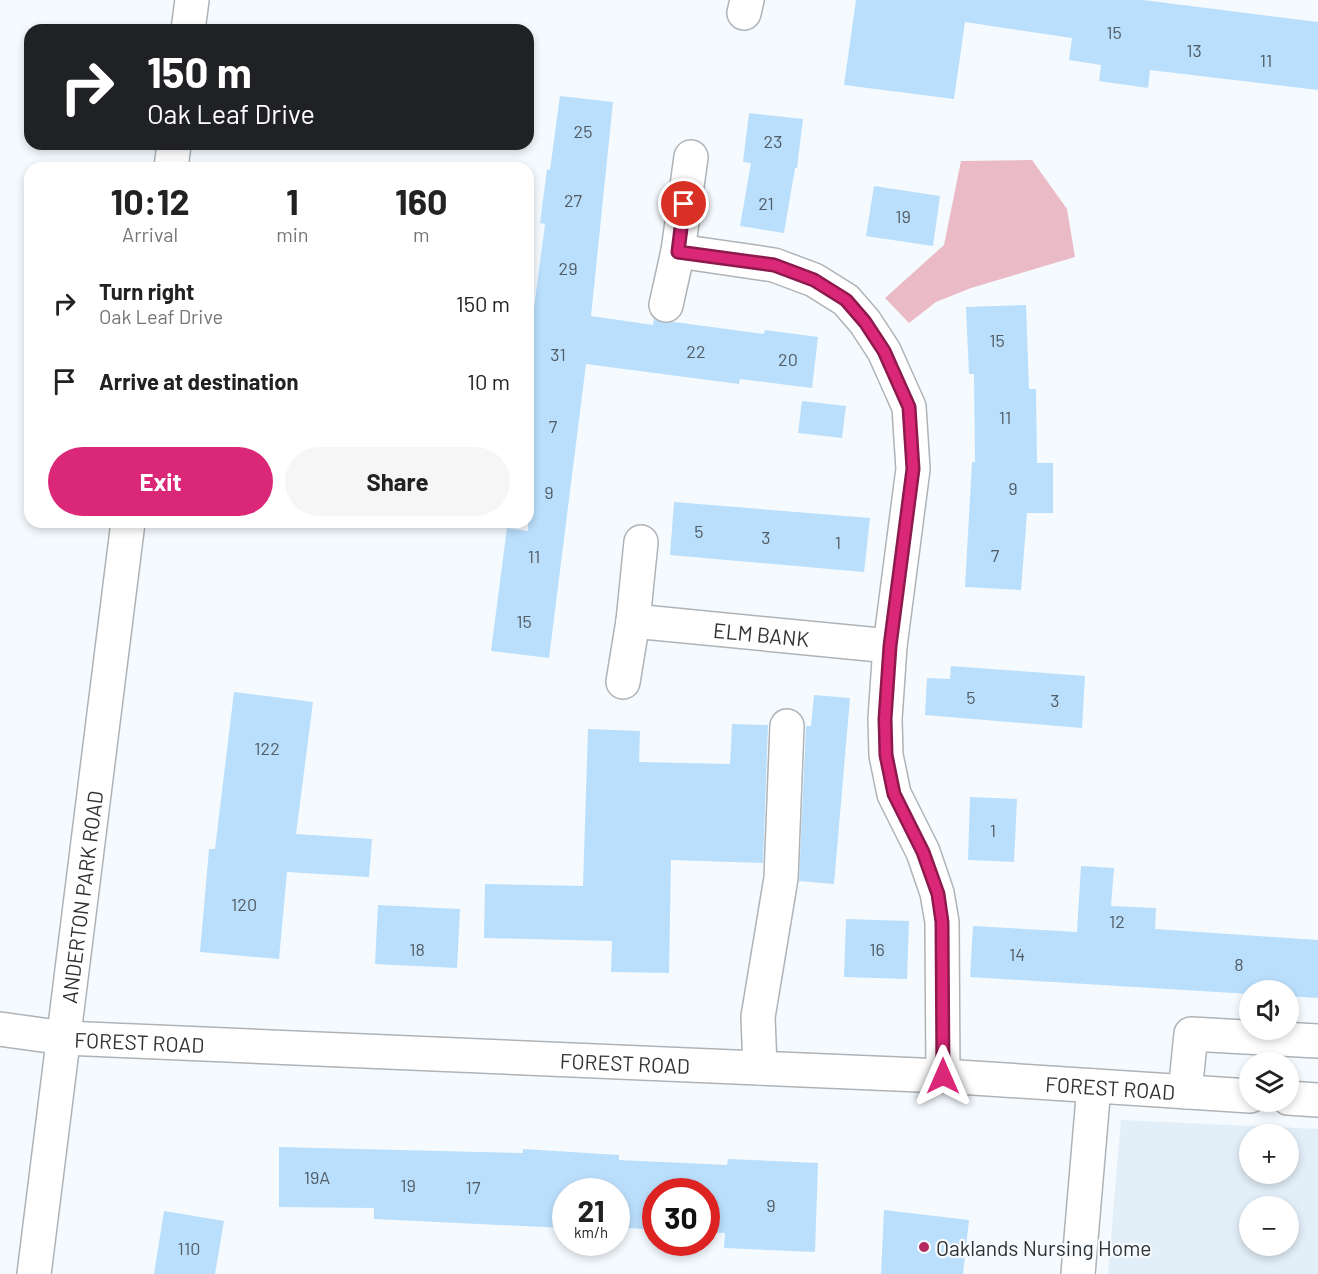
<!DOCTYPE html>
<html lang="en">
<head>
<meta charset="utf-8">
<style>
  :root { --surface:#fff; --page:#f6f6f6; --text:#222; --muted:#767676; --accent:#db2777 }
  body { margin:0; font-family:Barlow,sans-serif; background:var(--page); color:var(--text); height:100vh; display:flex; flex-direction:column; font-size:22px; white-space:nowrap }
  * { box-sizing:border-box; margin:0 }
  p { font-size:20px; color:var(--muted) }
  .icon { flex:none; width:33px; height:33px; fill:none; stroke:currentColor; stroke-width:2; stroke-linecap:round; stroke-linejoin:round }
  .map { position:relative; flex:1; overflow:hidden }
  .details { position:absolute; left:24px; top:162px; width:510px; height:366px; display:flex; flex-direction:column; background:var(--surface); border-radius:18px; box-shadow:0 3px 9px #0003 }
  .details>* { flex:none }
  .hud { position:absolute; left:24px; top:24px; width:510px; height:126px; border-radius:18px; box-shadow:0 3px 9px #0003; background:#202124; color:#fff; overflow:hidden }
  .fabs { position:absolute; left:1239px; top:980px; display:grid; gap:12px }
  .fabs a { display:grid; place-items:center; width:60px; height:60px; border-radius:50%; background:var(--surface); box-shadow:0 3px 9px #0003; font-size:30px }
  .speed { position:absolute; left:552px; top:1178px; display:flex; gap:12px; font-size:30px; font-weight:700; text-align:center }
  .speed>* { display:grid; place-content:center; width:78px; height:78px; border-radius:50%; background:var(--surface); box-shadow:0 3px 9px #0003; line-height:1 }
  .speed small { font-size:15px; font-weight:400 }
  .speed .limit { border:9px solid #d22; background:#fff; color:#111 }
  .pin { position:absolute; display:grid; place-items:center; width:51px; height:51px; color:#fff; margin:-26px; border:3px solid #fff; border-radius:50%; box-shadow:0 2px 6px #0007 }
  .me { position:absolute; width:66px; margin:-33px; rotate:0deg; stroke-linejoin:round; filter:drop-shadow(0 0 4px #0008) }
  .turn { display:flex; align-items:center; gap:21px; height:126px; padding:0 24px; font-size:27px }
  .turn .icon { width:78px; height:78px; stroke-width:2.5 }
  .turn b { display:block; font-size:42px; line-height:51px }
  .eta { display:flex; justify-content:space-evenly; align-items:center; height:102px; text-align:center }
  .eta b { font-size:36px; font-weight:700; line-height:42px }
  .action { display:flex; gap:12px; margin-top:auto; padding:12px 24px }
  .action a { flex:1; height:69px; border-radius:36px; background:var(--accent); color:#fff; font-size:24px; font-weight:700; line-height:69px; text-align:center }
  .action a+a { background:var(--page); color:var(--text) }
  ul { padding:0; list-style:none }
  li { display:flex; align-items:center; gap:18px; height:78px; padding:0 24px }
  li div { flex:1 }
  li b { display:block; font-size:22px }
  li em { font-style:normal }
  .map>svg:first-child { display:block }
  .built { fill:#e2eef8; fill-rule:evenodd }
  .green { fill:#eabbc6 }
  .building { fill:#badffc }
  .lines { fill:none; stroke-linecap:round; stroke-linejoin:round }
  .minor-casing { stroke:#aeb3b7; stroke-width:36 }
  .minor { stroke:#fff; stroke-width:33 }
  .route-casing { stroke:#8e194d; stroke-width:15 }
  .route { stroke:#db2777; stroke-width:10 }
  .poi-dot { fill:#b62960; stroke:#f5fafe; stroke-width:2 }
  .labels { text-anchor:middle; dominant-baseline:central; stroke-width:4.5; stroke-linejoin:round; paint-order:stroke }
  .number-label { font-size:18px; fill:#525c65 }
  .street-label { font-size:21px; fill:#2f3133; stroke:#f5fafe }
  .poi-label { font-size:21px; fill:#2f3133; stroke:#f5fafe; text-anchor:start }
</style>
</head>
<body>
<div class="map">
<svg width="1318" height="1274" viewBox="0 0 1318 1274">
  <rect width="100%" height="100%" fill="#f5fafe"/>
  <path class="built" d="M1121,1120L1318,1129V1274H1108ZM1250,1134H1288V1173H1250ZM1250,1206H1288V1245H1250Z"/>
  <path class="green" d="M1032,160L1067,209L1075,257L971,288L936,302L909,323L885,298L944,245L961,161Z"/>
  <g class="building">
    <path d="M856,0H1143L1318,22V90L1150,70L1148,88L1099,81L1101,65L1069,60L1072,38L965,22L954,99L844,85Z"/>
    <path d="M560,96L613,102L591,316L653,325L654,319L663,323L674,322L764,334L765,330L818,337L812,388L740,379L739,384L586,364L549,658L491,651L507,528L528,531V325L531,307L534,308L545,224L540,223L547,169L550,170Z"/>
    <path d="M749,113L803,119L797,168H795L784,233L740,226L751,163L743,162Z"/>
    <path d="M874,186L940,196L933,246L866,236Z"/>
    <path d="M1026,305L1029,389H1036L1037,463H1053V513H1027L1021,590L965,587L972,462H975L974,374H969L966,307Z"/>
    <path d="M802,401L846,406L842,438L798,433Z"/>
    <path d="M674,502L870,518L864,572L670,555Z"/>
    <path d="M951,666L1085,676L1082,728L925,715L927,678L950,679Z"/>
    <path d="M234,692L313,702L296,834L372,839L369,877L287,872L279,959L200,952L209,849H215Z"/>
    <path d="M814,695L850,698L834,884L799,881L806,726H811Z"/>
    <path d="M732,724L768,725L763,863L671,860L669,973L611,972L612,941L484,938L485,884L583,886L588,729L640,731L639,762L730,764Z"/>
    <path d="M970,797L1017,799L1014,862L968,860Z"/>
    <path d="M1081,866L1114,868L1111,906L1156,908L1155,929L1318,940V998L1288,996V990H1250V994L970,977L973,926L1077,932Z"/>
    <path d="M378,905L460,909L457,968L375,964Z"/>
    <path d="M846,919L909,921L907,979L844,977Z"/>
    <path d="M279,1147L523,1153V1149L619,1155V1160L727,1165L728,1159L818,1163L815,1252L724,1248L725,1233L706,1232V1191H656V1230L616,1227V1191H566V1228L374,1219V1208L279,1207Z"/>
    <path d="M884,1210L969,1220L963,1274H881Z"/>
    <path d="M164,1211L224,1221L215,1274H154Z"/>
  </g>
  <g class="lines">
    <defs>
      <g id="minor">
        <path d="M744,13L747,0"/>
        <path d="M188,30L192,0"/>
        <path d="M171,168L174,144"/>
        <path d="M678,251L774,265L814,280L846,300L865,322L884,351L909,407L913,469L890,646L885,719L886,755L894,794L923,852L937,893L942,922L943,1076"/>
        <path d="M666,305L678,251L691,157"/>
        <path id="s1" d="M633,621L890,646"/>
        <path d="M623,682L633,621L641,542"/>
        <path id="s2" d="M0,1029L64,1038L943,1076L1250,1096"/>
        <path d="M760,1068L758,1017L781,878L787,726"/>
        <path d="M1185,1092L1191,1034L1318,1041"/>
        <path d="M1288,1098L1318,1100"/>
        <path id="s3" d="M34,1274L128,522"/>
        <path d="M1078,1274L1094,1086"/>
      </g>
    </defs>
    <use href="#minor" class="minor-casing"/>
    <use href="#minor" class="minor"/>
  </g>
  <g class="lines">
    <defs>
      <path id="route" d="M684,204L678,252L774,265L814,280L846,300L865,322L884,351L909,407L913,469L890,646L885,719L886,755L894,794L923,852L938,894L942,922L943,1076"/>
    </defs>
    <use href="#route" class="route-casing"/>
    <use href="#route" class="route"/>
  </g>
  <circle class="poi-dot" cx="924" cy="1247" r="6"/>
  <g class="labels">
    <g class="number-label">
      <text x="1114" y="32">15</text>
      <text x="1194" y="50">13</text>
      <text x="1266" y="60">11</text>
      <text x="583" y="131">25</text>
      <text x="773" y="141">23</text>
      <text x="573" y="200">27</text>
      <text x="766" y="203">21</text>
      <text x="903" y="216">19</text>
      <text x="568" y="268">29</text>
      <text x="997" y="340">15</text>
      <text x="696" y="351">22</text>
      <text x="558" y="354">31</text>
      <text x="788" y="359">20</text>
      <text x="1005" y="417">11</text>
      <text x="553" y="426">7</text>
      <text x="1013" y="488">9</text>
      <text x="549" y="492">9</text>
      <text x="699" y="531">5</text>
      <text x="766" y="537">3</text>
      <text x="838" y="542">1</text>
      <text x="995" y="555">7</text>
      <text x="534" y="556">11</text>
      <text x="524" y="621">15</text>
      <text x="971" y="697">5</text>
      <text x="1055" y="700">3</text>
      <text x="267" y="748">122</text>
      <text x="993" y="830">1</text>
      <text x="244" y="904">120</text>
      <text x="1117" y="921">12</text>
      <text x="417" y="949">18</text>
      <text x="877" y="949">16</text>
      <text x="1017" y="954">14</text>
      <text x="1239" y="964">8</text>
      <text x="317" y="1177">19A</text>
      <text x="408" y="1185">19</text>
      <text x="473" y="1187">17</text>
      <text x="771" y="1205">9</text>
      <text x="189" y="1248">110</text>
    </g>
    <g class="street-label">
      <text stroke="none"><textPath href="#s1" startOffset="129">ELM BANK</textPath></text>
      <text stroke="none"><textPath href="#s3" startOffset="380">ANDERTON PARK ROAD</textPath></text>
      <text stroke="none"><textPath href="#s2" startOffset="140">FOREST ROAD</textPath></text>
      <text stroke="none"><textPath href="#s2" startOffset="626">FOREST ROAD</textPath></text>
      <text stroke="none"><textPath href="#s2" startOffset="1112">FOREST ROAD</textPath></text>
    </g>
    <g class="poi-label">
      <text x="936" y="1247">Oaklands Nursing Home</text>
    </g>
  </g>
</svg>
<div class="fabs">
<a><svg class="icon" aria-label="sound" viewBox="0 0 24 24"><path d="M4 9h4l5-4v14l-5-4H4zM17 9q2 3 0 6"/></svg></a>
<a><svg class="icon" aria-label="layers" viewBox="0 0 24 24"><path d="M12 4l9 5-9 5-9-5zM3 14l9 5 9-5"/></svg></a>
<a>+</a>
<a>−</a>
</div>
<div class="speed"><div>21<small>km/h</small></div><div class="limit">30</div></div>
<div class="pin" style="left:684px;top:204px;background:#d93025"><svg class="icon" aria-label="arrive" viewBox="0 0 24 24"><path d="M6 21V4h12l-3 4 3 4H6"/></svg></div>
<svg class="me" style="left:943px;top:1076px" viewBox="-20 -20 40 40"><path d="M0-17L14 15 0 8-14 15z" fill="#db2777" stroke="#fff" stroke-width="4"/></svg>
<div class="hud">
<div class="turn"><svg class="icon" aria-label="right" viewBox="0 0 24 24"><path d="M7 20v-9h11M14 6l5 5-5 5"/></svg><div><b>150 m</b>Oak Leaf Drive</div></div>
</div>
<section class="details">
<div class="eta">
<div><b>10:12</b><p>Arrival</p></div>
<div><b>1</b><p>min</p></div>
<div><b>160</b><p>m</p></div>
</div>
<ul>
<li><svg class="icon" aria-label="right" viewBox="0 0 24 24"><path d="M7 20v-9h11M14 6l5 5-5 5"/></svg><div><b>Turn right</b><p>Oak Leaf Drive</p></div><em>150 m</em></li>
<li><svg class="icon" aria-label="arrive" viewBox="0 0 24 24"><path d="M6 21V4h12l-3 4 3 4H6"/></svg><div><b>Arrive at destination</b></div><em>10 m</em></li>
</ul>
<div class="action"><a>Exit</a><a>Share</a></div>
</section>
</div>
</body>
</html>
